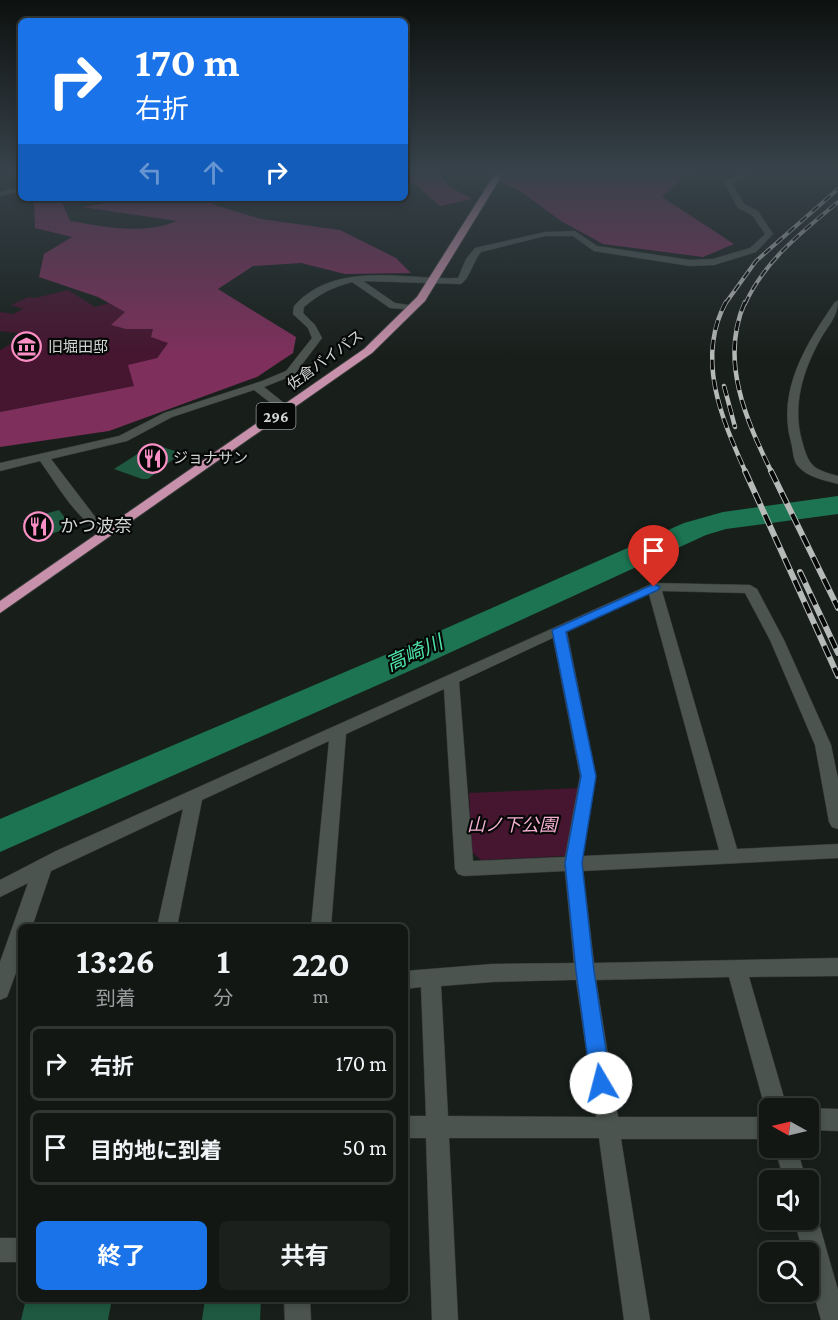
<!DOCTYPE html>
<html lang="ja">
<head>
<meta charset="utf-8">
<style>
  :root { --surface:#121714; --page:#1b201d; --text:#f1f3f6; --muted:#9c9fa0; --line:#313634; --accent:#1a73e8 }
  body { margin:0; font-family:"Crimson Pro","Noto Sans JP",serif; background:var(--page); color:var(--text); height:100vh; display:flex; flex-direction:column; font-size:22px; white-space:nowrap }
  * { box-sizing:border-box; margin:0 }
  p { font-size:20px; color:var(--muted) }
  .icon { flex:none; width:33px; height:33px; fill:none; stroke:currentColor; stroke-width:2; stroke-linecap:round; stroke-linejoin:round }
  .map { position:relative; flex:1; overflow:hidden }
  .details { position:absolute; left:18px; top:924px; width:390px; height:378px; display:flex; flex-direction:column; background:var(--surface); border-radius:9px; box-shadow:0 3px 9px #0003,0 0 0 2px var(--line) }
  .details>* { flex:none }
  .guide { position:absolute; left:18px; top:18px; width:390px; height:183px; border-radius:9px; box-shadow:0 3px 9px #0003,0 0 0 2px var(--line); background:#1a73e8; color:#fff; overflow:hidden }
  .needle { width:39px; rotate:278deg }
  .controls { position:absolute; left:759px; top:1098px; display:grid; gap:12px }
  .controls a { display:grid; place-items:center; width:60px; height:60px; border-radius:9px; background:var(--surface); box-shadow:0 3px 9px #0003,0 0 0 2px var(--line); font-size:30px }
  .pin { position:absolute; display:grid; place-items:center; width:51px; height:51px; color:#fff; margin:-62px -26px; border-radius:50% 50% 50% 0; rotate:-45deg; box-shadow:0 0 6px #0007 }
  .pin .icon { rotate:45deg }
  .me { position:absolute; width:66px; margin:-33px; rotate:352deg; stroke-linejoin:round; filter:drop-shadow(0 0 4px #0008) }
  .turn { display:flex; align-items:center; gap:21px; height:126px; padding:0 18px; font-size:27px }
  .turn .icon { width:78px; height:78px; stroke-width:2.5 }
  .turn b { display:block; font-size:42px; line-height:51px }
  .lanes { display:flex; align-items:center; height:57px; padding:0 18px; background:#0003; justify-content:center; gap:30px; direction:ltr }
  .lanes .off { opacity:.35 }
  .eta { display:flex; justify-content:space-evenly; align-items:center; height:102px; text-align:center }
  .eta b { font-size:36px; font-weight:700; line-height:42px }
  .primary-button { display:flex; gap:12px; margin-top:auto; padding:12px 18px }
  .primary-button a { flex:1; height:69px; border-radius:9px; background:var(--accent); color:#fff; font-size:24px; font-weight:700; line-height:69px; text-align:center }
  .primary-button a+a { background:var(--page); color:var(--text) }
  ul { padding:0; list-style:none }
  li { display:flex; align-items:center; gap:18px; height:75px; margin:0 12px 9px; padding:0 6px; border:3px solid var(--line); border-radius:9px }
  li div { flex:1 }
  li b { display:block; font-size:22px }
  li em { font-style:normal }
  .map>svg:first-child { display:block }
  .green { fill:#461530 }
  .forest { fill:#7e2f5b }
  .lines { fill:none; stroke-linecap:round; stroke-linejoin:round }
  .river { fill:#1c7453; fill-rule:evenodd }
  .building { fill:#1f5941 }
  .minor-casing { stroke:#353a37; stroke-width:1 }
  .trunk-casing { stroke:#353a37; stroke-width:2 }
  .minor { fill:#4b544f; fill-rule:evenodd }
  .trunk { fill:#c891ab; fill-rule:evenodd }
  .rail-far2-casing { stroke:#b6bab8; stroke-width:4 }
  .rail-far1-casing { stroke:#b6bab8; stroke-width:4.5 }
  .rail-casing { stroke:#b6bab8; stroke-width:6 }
  .rail-far2 { stroke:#060807; stroke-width:2; stroke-dasharray:8; stroke-linecap:butt }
  .rail-far1 { stroke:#060807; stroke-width:3; stroke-dasharray:10; stroke-linecap:butt }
  .rail { stroke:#060807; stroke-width:4; stroke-dasharray:12; stroke-linecap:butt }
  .route { fill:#1a73e8; stroke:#114b97; stroke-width:1.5 }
  .labels { text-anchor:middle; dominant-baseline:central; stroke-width:4.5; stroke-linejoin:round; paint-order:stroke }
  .far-poi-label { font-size:15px; fill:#d2d6d4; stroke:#060807; text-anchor:start }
  .far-street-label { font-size:15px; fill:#d2d6d4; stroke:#060807 }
  .shield { fill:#060807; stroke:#959896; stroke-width:1.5 }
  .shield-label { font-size:16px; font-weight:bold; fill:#d2d6d4 }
  .poi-label { font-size:18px; fill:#d2d6d4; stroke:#060807; text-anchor:start }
  .park-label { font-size:18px; font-style:italic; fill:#f5b0d1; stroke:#060807 }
  .water-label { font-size:20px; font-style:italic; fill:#4ee3a8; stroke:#060807 }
</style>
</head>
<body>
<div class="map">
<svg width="838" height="1320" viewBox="0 0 838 1320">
  <rect width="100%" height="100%" fill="#181f1b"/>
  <g class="green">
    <path d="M68,290L95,307L109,303L125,312L112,325L126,329H154L169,342L134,386L0,412V350L28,334L0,331V312L13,314L23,309L11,305L29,297L35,298Z"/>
    <path d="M580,788L569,847L564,856L481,860L472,852L469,793Z"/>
  </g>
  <g class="forest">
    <path d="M405,172H438L449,186L472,199L440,206L416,185L405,182Z"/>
    <path d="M481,172H710L684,177L662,197L734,244L703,257L603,244L561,221L520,191Z"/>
    <path d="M136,198L216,199L212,204L261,219L340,230L396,258L411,273L345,274L301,263L253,266L218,289L296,337L293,353L257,377L109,431L0,447V412L134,386L128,365L157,358L168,343L151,337L153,329H126L111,325L125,312L98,297L39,277L44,254L72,237L35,228L34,202H62L70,221C108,227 141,235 177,221L82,207Z"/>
  </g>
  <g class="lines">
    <path class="river" d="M838,496V514L726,529L706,535L423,665L0,852V819L399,649L684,523L723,512Z"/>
  </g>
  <g class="building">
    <path d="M153,444L181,453L148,479H142L114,469Z"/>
    <path d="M59,510L69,523L65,524L68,528L37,539L23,520Z"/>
    <path d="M26,1299H112L108,1320H21Z"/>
    <path d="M205,1299H261L260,1320H202Z"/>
  </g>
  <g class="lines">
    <defs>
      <g id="minor">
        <path d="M746,172H755L732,183L744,204L758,211L773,234L756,252L714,265L690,266L594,251L573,236H545L481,252C473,261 470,278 461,284L363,281L395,303L416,306V310L390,308L352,282C333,287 319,294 304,307L303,313L315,325L322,338L294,375L264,387L289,407V411H281L254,390L172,417L127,441L51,459L96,518L117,528L118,531L117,534C88,541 55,481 40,461L0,471V463L119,436L164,413L262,381L286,371L312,338L308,328L293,314L294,306C336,260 403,280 458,278L466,259L475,248L545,232L575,231L597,246L690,260L713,259L750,248L765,234L752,215L738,208L724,182Z"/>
        <path d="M21,187V191L0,196V192Z"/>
        <path d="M838,301C838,316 828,326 821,338C803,370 792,405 802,441C809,466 812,469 838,476V484C824,480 806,477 797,465C793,459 793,449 791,442C777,390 806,344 835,302Z"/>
        <path d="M654,583L750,585L757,589L784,640L831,745L838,779V829L832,827L829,822L815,745L770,640L745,593L662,591L737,849L838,844V858L583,871L594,963L838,958V976L749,977L787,1108H770V1116L765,1108L729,977L596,980L618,1117H770V1139H621L650,1320H624L599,1138H449L458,1320H432L426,1138H405V1116H426L421,987L405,989V971L492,964L574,963L565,871L464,876L458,874L455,869L444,689L346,734L331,927H311L329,741L202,800L177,927H157L183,809L51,871L32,927H21V959L7,997L0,1000V962L28,883L0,897V880L56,851ZM649,594L719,850L583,856L596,776L567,632ZM553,638L580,776L565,857L473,861L459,682ZM576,980L596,1117L448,1116L441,986L492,982Z"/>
        <path d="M808,1108L838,1109V1131L808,1130Z"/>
        <path d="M775,1148H797L806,1180H784Z"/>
        <path d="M808,1209L814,1212L818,1220L838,1290V1320H821L808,1273V1252H803L794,1220H808Z"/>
        <rect x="0" y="1238" width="21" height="24"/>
        <path d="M284,1299H310L311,1320H285Z"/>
      </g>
      <path id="trunk" d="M496,172H504L425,301L372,353L0,613V601L364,349L417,297Z"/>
    </defs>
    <use href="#minor" class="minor-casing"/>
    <use href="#trunk" class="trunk-casing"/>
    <use href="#minor" class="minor"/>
    <use href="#trunk" class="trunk"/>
    <defs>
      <g id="rail-far2">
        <path d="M725,304L756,261L838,189"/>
        <path d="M745,304C765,260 802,232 838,202"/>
      </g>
      <g id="rail-far1">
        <path d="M726,302C695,359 722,419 746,473"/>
        <path d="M745,302C719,360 746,420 772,473"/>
        <path d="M724,386L735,427"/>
      </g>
      <g id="rail">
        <path d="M745,471L838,676"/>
        <path d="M771,471L838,608"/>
        <path d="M800,572L838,653"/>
      </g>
    </defs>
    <use href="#rail-far2" class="rail-far2-casing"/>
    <use href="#rail-far1" class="rail-far1-casing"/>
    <use href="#rail" class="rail-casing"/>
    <use href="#rail-far2" class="rail-far2"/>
    <use href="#rail-far1" class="rail-far1"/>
    <use href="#rail" class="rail"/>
  </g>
  <linearGradient id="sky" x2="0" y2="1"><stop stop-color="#0d110f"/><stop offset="0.48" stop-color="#37424a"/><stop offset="1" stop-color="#37424a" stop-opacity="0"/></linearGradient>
  <rect width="838" height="356" fill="url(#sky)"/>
  <path class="route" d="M654,584L660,587L658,590L566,632L596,776L582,863L594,971L611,1083L608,1089L601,1092L594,1089L591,1083L576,971L565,863L581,776L552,630Z"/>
  <defs>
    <symbol id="museum-ring" viewBox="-11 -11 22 22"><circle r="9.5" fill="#060807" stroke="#fb8fc5" stroke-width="1.5"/><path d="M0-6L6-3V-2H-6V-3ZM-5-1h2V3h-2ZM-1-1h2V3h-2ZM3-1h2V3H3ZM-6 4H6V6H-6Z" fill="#fb8fc5"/></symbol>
    <symbol id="restaurant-ring" viewBox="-11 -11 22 22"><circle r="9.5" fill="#060807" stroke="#fb8fc5" stroke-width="1.5"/><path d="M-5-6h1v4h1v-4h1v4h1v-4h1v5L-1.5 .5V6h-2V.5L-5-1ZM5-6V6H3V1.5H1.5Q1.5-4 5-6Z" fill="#fb8fc5"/></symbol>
  </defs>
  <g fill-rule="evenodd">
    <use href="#museum-ring" x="10" y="330" width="33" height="33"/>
    <use href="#restaurant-ring" x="136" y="442" width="33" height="33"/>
    <use href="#restaurant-ring" x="22" y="510" width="33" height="33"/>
  </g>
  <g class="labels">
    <g class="far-poi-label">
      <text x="48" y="347">旧堀田邸</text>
      <text x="173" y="458">ジョナサン</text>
    </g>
    <g class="far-street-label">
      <text transform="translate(325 360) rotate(-36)">佐倉バイパス</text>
    </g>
    <rect class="shield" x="256.5" y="403" width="39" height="26" rx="4.5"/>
    <g class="shield-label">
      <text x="276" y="416">296</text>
    </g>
    <g class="poi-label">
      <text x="60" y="526">かつ波奈</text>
    </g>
    <g class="park-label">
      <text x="512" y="825">山ノ下公園</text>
    </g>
    <g class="water-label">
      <text transform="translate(414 653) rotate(-24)">高崎川</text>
    </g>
  </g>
</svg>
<div class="controls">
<a><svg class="needle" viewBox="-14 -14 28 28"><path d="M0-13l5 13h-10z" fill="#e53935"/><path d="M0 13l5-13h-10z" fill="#9c9fa0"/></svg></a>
<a><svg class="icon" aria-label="sound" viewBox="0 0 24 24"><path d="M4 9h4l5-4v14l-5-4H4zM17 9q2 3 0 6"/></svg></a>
<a><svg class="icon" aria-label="search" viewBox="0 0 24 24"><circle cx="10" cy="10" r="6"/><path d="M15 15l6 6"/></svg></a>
</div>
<div class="pin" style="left:654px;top:587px;background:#d93025"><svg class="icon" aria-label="arrive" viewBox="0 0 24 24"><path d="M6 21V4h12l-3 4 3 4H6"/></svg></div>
<svg class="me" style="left:601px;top:1083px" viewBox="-20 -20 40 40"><circle r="19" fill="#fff"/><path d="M0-13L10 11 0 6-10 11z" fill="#1a73e8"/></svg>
<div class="guide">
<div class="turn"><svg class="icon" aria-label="right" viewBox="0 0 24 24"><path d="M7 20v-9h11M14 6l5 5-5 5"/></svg><div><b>170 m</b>右折</div></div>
<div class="lanes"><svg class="icon off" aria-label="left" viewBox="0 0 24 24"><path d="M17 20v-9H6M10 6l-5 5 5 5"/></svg><svg class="icon off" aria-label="ahead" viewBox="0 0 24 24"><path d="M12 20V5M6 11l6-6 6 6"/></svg><svg class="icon" aria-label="right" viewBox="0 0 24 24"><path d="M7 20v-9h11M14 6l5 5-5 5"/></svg></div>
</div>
<section class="details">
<div class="eta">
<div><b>13:26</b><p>到着</p></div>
<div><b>1</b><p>分</p></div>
<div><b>220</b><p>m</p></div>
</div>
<ul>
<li><svg class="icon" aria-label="right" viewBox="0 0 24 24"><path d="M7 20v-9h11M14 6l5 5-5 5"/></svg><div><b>右折</b></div><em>170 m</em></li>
<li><svg class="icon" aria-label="arrive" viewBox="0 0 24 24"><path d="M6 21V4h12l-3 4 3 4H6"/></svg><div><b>目的地に到着</b></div><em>50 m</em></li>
</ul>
<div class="primary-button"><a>終了</a><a>共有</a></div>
</section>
</div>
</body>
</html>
